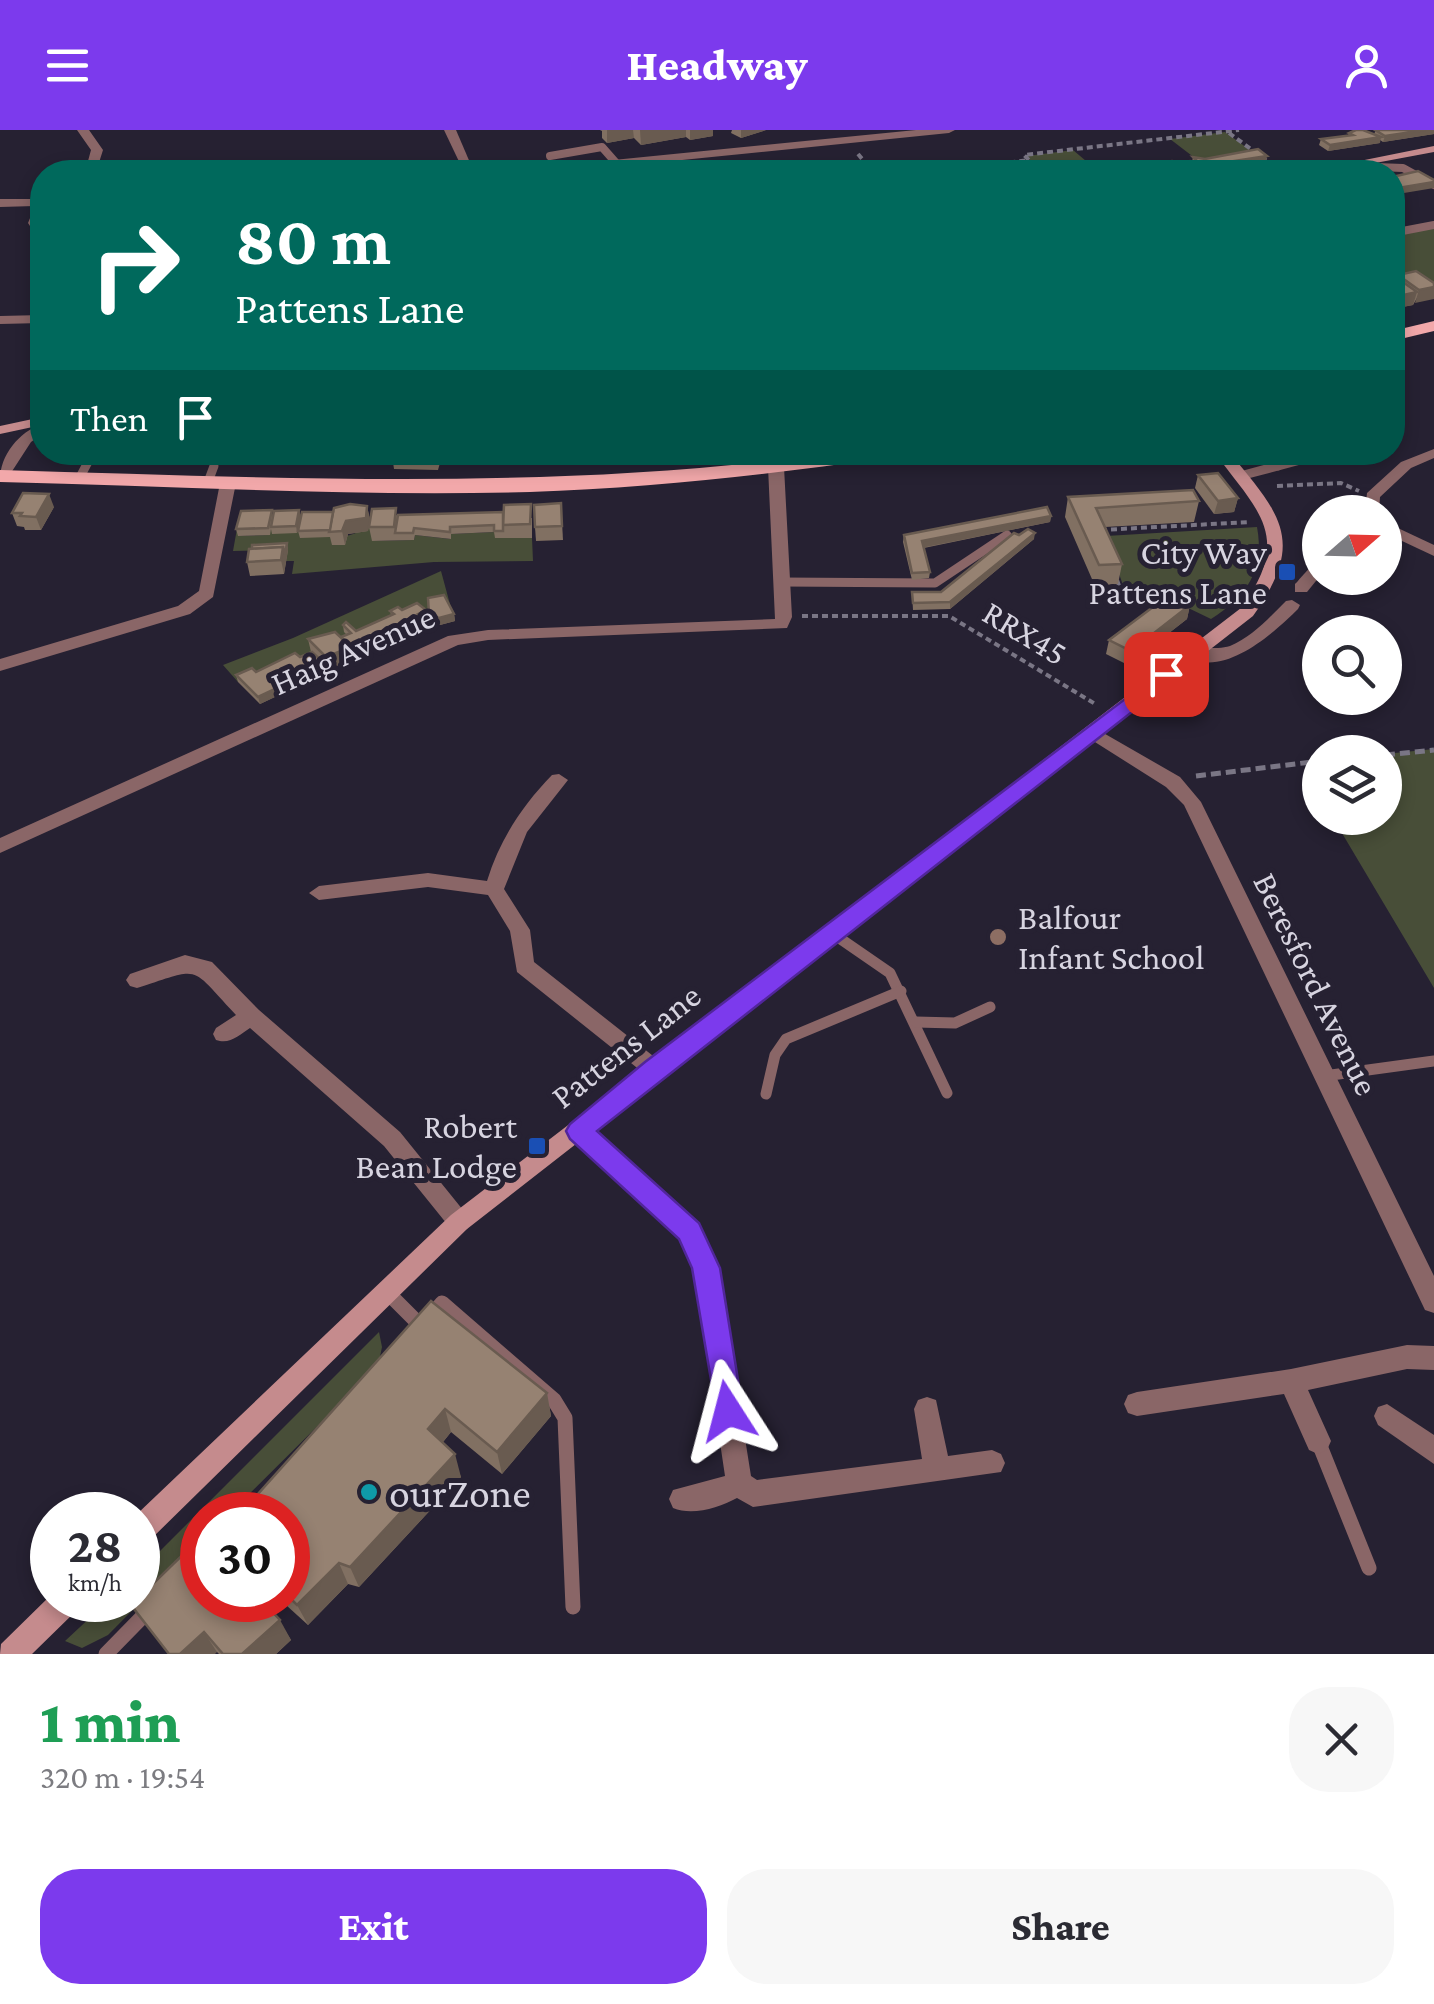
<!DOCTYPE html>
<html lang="en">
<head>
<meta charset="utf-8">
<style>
  :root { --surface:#fff; --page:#f7f7f7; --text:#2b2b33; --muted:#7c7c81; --accent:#7c3aed }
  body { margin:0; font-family:"Crimson Pro",serif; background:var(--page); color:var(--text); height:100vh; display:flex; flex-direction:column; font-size:38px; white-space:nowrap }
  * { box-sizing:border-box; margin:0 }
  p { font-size:32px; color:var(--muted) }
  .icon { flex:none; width:55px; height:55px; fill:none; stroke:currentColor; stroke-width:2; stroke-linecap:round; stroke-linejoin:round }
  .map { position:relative; height:1524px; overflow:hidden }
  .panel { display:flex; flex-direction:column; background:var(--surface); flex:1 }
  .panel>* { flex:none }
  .guide { position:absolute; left:30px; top:30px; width:1375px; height:305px; border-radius:40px; box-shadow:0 5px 15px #0003; background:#00695c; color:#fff; overflow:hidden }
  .needle { width:65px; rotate:70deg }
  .buttons { position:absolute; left:1302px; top:365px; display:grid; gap:20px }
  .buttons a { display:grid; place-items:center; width:100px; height:100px; border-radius:50%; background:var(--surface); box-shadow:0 5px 15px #0003; font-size:50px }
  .speed { position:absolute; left:30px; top:1362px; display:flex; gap:20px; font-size:50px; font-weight:700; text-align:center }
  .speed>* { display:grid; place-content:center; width:130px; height:130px; border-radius:50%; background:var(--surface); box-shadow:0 5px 15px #0003; line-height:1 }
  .speed small { font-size:25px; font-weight:400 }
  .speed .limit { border:15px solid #d22; background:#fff; color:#111 }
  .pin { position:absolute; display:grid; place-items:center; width:85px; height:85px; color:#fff; margin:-42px; border-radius:20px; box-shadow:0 5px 15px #0006 }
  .me { position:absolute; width:110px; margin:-55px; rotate:351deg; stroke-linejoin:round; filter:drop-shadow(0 0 8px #0008) }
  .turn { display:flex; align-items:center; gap:35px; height:210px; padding:0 40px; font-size:45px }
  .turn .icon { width:130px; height:130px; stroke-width:2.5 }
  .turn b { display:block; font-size:70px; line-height:85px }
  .then { display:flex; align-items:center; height:95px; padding:0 40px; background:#0003; gap:20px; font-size:38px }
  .round { display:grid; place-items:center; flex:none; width:105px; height:105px; border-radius:40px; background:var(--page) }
  .head { display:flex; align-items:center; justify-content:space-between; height:170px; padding:0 40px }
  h1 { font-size:60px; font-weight:800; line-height:75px; color:#1e9e55 }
  .primary-button { display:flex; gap:20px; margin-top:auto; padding:20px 40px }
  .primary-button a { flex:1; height:115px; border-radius:40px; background:var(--accent); color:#fff; font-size:40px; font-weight:800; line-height:115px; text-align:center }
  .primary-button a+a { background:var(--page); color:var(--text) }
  header { display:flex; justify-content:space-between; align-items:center; height:130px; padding:0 40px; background:var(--accent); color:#fff; font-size:45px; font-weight:800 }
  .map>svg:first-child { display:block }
  .green { fill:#484e38 }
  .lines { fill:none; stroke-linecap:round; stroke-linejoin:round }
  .path-far1 { stroke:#7a7685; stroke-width:4; stroke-dasharray:6 4; stroke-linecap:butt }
  .path { stroke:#7a7685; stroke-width:5; stroke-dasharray:10 5; stroke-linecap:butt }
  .lane-far3 { stroke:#8a6667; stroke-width:8 }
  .lane-far2 { stroke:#8a6667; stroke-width:9 }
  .lane-far1 { stroke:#8a6667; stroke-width:11 }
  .lane { stroke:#8a6667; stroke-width:15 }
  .street { fill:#8a6667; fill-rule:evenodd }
  .secondary { fill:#c58b8d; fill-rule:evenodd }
  .primary { fill:#f2a8aa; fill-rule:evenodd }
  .wall { fill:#817062 }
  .shaded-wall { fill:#695b50 }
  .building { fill:#968272; stroke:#695b50; stroke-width:2.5 }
  .route { fill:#7c3aed; stroke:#51269a; stroke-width:2.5 }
  .transit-dot { fill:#1a4fb4; stroke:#262132; stroke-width:4 }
  .education-dot { fill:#8d6e63; stroke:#262132; stroke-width:4 }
  .culture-dot { fill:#0f9aa8; stroke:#262132; stroke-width:4 }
  .labels { text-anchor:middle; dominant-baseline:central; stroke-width:10; stroke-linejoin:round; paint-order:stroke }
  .poi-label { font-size:35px; fill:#d7d4e0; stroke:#262132; text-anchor:end }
  .street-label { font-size:35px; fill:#d7d4e0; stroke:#262132 }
  .near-poi-label { font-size:42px; fill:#d7d4e0; stroke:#262132; text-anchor:start }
</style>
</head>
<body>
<header><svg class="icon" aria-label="menu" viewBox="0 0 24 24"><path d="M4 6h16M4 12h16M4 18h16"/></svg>Headway<svg class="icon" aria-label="person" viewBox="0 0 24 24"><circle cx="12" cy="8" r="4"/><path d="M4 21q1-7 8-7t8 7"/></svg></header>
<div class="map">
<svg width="1434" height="1524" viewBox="0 0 1434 1524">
  <rect width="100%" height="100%" fill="#262132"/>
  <g class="green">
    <path d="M1225,2L1257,25L1204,35L1170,9Z"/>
    <path d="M1073,20L1099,42L959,40L1031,32L1027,26Z"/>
    <path d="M1434,97V154L1393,163V105Z"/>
    <path d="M274,388L299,394L304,389C330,406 347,415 369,393H375L372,411L414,410L415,405L450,409L451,404L495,402L496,408H532L533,431L434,432L292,444L294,431H286L287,420L233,421L238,393H241L239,406L269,405Z"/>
    <path d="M1257,397C1265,440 1247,466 1211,489L1153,461H1125L1106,406Z"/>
    <path d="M441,441L451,478L427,483V487L419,480L328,542L253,545L238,552L223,535L293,508Z"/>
    <path d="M1434,619V858L1333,688H1385V624Z"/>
    <path d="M379,1202L382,1217L378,1236L228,1385H202V1410L108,1505L82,1518L65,1511L109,1470H138V1443Z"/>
  </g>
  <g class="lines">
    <g class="path-far1">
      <path d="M1229,3L1282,42"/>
      <path d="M858,24L873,42"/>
      <path d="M930,42L1029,30L1024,25L1239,0"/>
      <path d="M1277,356L1341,353L1359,361"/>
      <path d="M1101,400L1250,392"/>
      <path d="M1117,450L1124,470L1152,468L1166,475"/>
      <path d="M802,486H949L1097,575"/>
    </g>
    <g class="path">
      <path d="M1385,625L1434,620"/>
      <path d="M1196,646L1320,631"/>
    </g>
    <g class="lane-far3">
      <path d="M550,26L602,17L617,34"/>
      <path d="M1349,36L1403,38L1434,55"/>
      <path d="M1392,103L1434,95"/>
    </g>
    <g class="lane-far2">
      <path d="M1262,322L1278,336"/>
      <path d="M1240,346L1319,325L1316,322"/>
      <path d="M79,349L88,332L85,322"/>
      <path d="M208,352L214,336"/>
      <path d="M782,452L935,453L1007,405"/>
    </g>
    <g class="lane-far1">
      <path d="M832,803L890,843L947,963"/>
      <path d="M916,892L955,893L990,877"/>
      <path d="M1324,946L1434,931"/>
      <path d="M766,964L775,925L786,909L901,861"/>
    </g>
    <g class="lane">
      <path d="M387,1162L421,1196"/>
      <path d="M432,1185L442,1173L554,1270L565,1288L573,1477"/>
      <path d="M1318,1311L1369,1438"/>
      <path d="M106,1524L150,1479"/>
    </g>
    <g class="street">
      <path d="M77,0H89L103,20L96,42H85L91,20Z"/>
      <path d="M444,0H456L474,42H464Z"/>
      <path d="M916,0H955L949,3L563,42H527L533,38Z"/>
      <path d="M0,69H42V109L38,108L28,93L35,76L0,77Z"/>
      <path d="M42,185V193L0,194V186Z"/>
      <path d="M42,294V304L31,312L7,349L0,350C0,325 19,302 42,294Z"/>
      <path d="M1434,319V328L1411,338L1380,367L1379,382H1365L1367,363L1401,332Z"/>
      <path d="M776,332L784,337L792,487L787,498L488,510L458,515L0,723V708L448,506L488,500L775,489L768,337Z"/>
      <path d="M228,348L236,353L213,467L190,484L0,541V529L178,476L199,461L220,353Z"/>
      <path d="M1385,392L1434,415V426L1385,403Z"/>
      <path d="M1320,431V446L1307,462H1295V454L1314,433Z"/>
      <path d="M1292,470L1300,475L1298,479C1274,503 1220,552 1184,524C1196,514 1215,521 1230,516C1252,507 1269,488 1286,471Z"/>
      <path d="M1093,597L1180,647L1201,672L1434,1146V1183L1425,1180L1184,675L1166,657L1087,607L1084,603Z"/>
      <path d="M559,644L568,650L527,702L504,759L530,800L534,832L662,933L665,939L662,945L654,948L646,945L517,842L510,801L488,765L428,757L319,770L309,763L319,756L428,743L487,751C500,709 522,676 552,645Z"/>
      <path d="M185,825L212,832L259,880L400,1002L467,1085L471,1092L467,1099L459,1102L451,1099L384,1016L250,898C239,905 230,915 216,910L213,904L216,898L236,885C188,834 203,837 137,858L130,856L126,850L130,844Z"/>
      <path d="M579,992L587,994L697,1094L701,1101L718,1138L751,1346L757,1350L922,1329L914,1279L918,1270L927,1267L936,1270L948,1326L992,1320L1001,1324L1005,1333L1001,1342L753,1377L737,1368C719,1378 692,1386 673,1378L669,1369L673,1360L725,1346L694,1138L680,1108L571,1008L568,1001L571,994Z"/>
      <path d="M1407,1215L1434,1216V1240L1407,1239L1308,1260L1331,1311L1327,1320L1318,1324L1309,1320L1284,1264L1137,1286L1128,1283L1124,1274L1128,1265L1137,1262L1291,1239Z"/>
      <path d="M1387,1274L1434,1305V1334L1378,1295L1374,1286L1378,1277Z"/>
    </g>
    <g class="secondary">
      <path d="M1434,16V22L1327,42H1305Z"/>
      <path d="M42,287V295L0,304V296Z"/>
      <path d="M1214,322H1229C1282,386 1306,411 1253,486L467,1099L148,1412L138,1415L136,1385L451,1085L1241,478C1293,407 1259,382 1214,322Z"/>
      <path d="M52,1464V1470H81L77,1480L32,1524H0L1,1514Z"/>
    </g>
    <g class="primary">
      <path d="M1434,191V201L1392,211V201Z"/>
      <path d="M842,322H893L884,328C767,345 649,358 530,362C353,367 177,356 0,352V340C287,348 556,362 842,322Z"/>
    </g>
  </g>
  <g class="wall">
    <path d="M600,0H713V6L690,10L686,7L641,15L634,8L607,13L602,8V1Z"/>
    <path d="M732,0H766L741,8L731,3Z"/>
    <path d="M1376,0H1434V4L1383,12L1380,10V13L1328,21L1319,15L1321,9L1348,6L1349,3L1374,4Z"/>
    <path d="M1193,27L1205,29L1266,32L1201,42L1198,40V42H1123L1159,37V33L1176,34L1192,32Z"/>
    <path d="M1398,145L1428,149L1413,175L1392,179V152L1396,151Z"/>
    <path d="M443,322L438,340L394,339L393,332Z"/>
    <path d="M468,322H512V324L469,329Z"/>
    <path d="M520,322H598L521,327Z"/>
    <path d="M1198,345L1238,368L1234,382L1214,384L1195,358Z"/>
    <path d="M1068,367L1199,371L1194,392L1105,397L1122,434L1118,454L1095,456L1065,387Z"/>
    <path d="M561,373L563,410L536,411L535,397Z"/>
    <path d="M367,376L370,390L368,401L348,404L345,415H332L330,407L300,408L298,401L333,382Z"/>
    <path d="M54,377L41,400H25L24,397L17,396L12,383Z"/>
    <path d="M299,380L301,387L297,403L272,404L271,399L270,405L238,406L236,399L274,385Z"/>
    <path d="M397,385L532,388V408H495L494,402L451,404V409L415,405L414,410L372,411L369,397Z"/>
    <path d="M1051,386L1050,392L924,418L930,442L929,448L912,450L903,412L904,405Z"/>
    <path d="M1019,405L1034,409L950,479L913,480L912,462H941Z"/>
    <path d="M287,413L288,420L284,444L250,446L247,432Z"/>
    <path d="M1190,475L1187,489L1128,535L1106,524L1109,510Z"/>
    <path d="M426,480L427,487L423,489L426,497L354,530V531L330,541L327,539L328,542L260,574L238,552L236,545L256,542L300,527L311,522L308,509L341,507L347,505L344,502L343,495L356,501L391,485L390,481Z"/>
    <path d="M454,484L455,491L440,495L430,492L429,485Z"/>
    <path d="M431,1171L547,1263L551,1286L502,1344L451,1302L443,1312L461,1347L359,1457L348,1454L308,1495L286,1475L275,1485L291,1510L276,1524H219L217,1522L168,1524L202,1470H288V1385Z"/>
  </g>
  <g class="shaded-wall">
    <path d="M607,0H633L634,8L607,13Z"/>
    <path d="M640,0H686V7L641,15Z"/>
    <path d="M690,0H713V6L690,10Z"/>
    <path d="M741,0H766L741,8Z"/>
    <path d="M1425,0H1434V4L1383,12L1385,6Z"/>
    <path d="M1381,7L1380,13L1328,21L1330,15Z"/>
    <path d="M1267,26L1266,32L1201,42L1202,36Z"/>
    <path d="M1199,37L1198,42H1167Z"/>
    <path d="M1434,52V58L1392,65V59Z"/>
    <path d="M1434,157V169L1415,173L1419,160Z"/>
    <path d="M1417,162L1413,175L1392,179V173L1397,172L1399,166Z"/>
    <path d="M251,322H273V324L252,329Z"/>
    <path d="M49,364L54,377L41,400L36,387Z"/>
    <path d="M1238,368L1234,382L1214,384L1218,371Z"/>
    <path d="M367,376L370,390L368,401L348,404L345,415L342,401L346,391Z"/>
    <path d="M299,380L301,387L297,403L296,396Z"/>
    <path d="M1051,386L1050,392L921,418L922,411Z"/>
    <path d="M1035,403L1034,409L950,479V472Z"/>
    <path d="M287,413L288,420L284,444L281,430L283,417Z"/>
    <path d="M1190,475L1187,489L1128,535L1131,521Z"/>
    <path d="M454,484L455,491L440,495L439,488Z"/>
    <path d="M424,490L426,497L354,530V531L330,541L326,527Z"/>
    <path d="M326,535L328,542L260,574L258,567Z"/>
    <path d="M547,1263L551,1286L502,1344L497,1322Z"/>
    <path d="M445,1279L451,1302L435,1322L428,1299Z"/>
    <path d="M455,1324L461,1347L359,1457L350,1437Z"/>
    <path d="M339,1433L348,1454L308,1495L297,1475Z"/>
    <path d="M261,1470H283L286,1475L271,1489Z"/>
    <path d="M280,1490L291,1510L276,1524H242Z"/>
    <path d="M204,1502L217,1522L215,1524H180Z"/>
  </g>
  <g class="building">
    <path d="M1356,0H1363L1381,7L1330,15L1321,9L1353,5L1349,3Z"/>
    <path d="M1375,0H1425L1385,6Z"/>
    <path d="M1258,19L1267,26L1202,36L1193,27L1205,29Z"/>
    <path d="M1172,31L1176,34L1190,31L1199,37L1167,42L1123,41L1163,36L1159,33Z"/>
    <path d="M1418,41L1434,50V52L1392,59V47Z"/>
    <path d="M1416,141L1434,153V157L1419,160L1398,145Z"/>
    <path d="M1400,150L1417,162L1399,166L1392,162V152Z"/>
    <path d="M396,322H440L437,333L393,332Z"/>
    <path d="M1218,343L1238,368L1218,371L1198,345Z"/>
    <path d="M1193,360L1199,371L1096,378L1122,434L1099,435L1068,367Z"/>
    <path d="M23,363L49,364L36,387L20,386L22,383H12Z"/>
    <path d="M561,373L562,396L535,397L534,375Z"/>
    <path d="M350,374L367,376L366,388L346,391L342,401L329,402L334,378Z"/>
    <path d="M531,374L530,394L503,395L504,375Z"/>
    <path d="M1047,377L1051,386L922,411L930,442L912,443L904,405Z"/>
    <path d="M396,378L394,397H369L372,379Z"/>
    <path d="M272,380L268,398L236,399L241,381Z"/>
    <path d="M299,380L296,396L271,397L274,381Z"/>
    <path d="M302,382H333L330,400L298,401Z"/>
    <path d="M503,382V401H494V395L450,397V402L414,398L413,403H395L398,385Z"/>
    <path d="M1028,399L1035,403L950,472L913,473L912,462H941L1014,403L1019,405Z"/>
    <path d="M287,413L285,424L283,417L252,419V415Z"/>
    <path d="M283,417L281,430L247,432L249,419Z"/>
    <path d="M444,465L454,484L439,488L429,485L428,468Z"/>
    <path d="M1169,465L1190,475L1131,521L1109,510Z"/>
    <path d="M417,473L426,480L418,484L424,490L353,523L351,517L341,507L351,503L343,495L346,492L356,501L394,484L390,481L398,477L402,480Z"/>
    <path d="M335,502L351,517L326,527L308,509Z"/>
    <path d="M312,522L326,535L258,567L236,545L252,538L256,542L295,523L300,527Z"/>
    <path d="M431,1171L547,1263L497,1322L445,1279L428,1299L455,1324L350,1437L339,1433L297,1475L288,1466V1385H239Z"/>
    <path d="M202,1406V1470H261L280,1490L242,1524H223L204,1502L180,1524H169L131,1475Z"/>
  </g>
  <path class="route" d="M1166,538L1174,540V549L597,1001L699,1093L720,1138L743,1281L738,1291L728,1295L718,1291L692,1138L679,1109L570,1009L566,1001L570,994L645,932Z"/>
  <g class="transit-dot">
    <rect x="1277" y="432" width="20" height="20" rx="5"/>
    <rect x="527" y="1006" width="20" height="20" rx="5"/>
  </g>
  <circle class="education-dot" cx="998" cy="807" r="10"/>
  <circle class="culture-dot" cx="369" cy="1362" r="10"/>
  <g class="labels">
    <g class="poi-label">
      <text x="1267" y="422">City Way<tspan x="1267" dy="40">Pattens Lane</tspan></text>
      <text x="1018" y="787" text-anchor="start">Balfour<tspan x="1018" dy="40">Infant School</tspan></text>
      <text x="517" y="996">Robert<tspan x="517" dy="40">Bean Lodge</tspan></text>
    </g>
    <g class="street-label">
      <text transform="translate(1025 503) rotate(31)">RRX45</text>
      <text transform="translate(353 520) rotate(-24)">Haig Avenue</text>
      <text transform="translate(1316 854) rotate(64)">Beresford Avenue</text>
      <text transform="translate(626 916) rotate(-38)">Pattens Lane</text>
    </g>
    <g class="near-poi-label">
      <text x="389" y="1362">ourZone</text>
    </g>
  </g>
</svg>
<div class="buttons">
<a><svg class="needle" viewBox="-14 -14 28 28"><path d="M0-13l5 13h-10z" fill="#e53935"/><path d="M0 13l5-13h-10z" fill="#7c7c81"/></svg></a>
<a><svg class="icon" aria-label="search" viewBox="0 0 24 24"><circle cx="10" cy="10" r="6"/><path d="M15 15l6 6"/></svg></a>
<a><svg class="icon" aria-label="layers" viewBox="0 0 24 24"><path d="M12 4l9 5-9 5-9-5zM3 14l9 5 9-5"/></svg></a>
</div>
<div class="speed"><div>28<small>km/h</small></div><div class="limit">30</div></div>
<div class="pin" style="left:1166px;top:544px;background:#d93025"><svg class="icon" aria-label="arrive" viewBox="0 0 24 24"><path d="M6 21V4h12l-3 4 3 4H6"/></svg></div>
<svg class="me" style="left:728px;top:1281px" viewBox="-20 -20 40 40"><path d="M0-17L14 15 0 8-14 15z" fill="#7c3aed" stroke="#fff" stroke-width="4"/></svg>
<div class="guide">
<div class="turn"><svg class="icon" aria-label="right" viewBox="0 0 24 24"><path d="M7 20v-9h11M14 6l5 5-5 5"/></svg><div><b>80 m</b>Pattens Lane</div></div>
<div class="then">Then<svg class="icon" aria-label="arrive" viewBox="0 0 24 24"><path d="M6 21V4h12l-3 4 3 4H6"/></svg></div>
</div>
</div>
<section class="panel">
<div class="head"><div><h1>1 min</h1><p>320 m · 19:54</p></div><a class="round"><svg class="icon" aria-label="close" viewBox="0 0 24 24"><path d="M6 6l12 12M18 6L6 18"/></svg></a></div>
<div class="primary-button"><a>Exit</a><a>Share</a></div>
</section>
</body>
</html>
